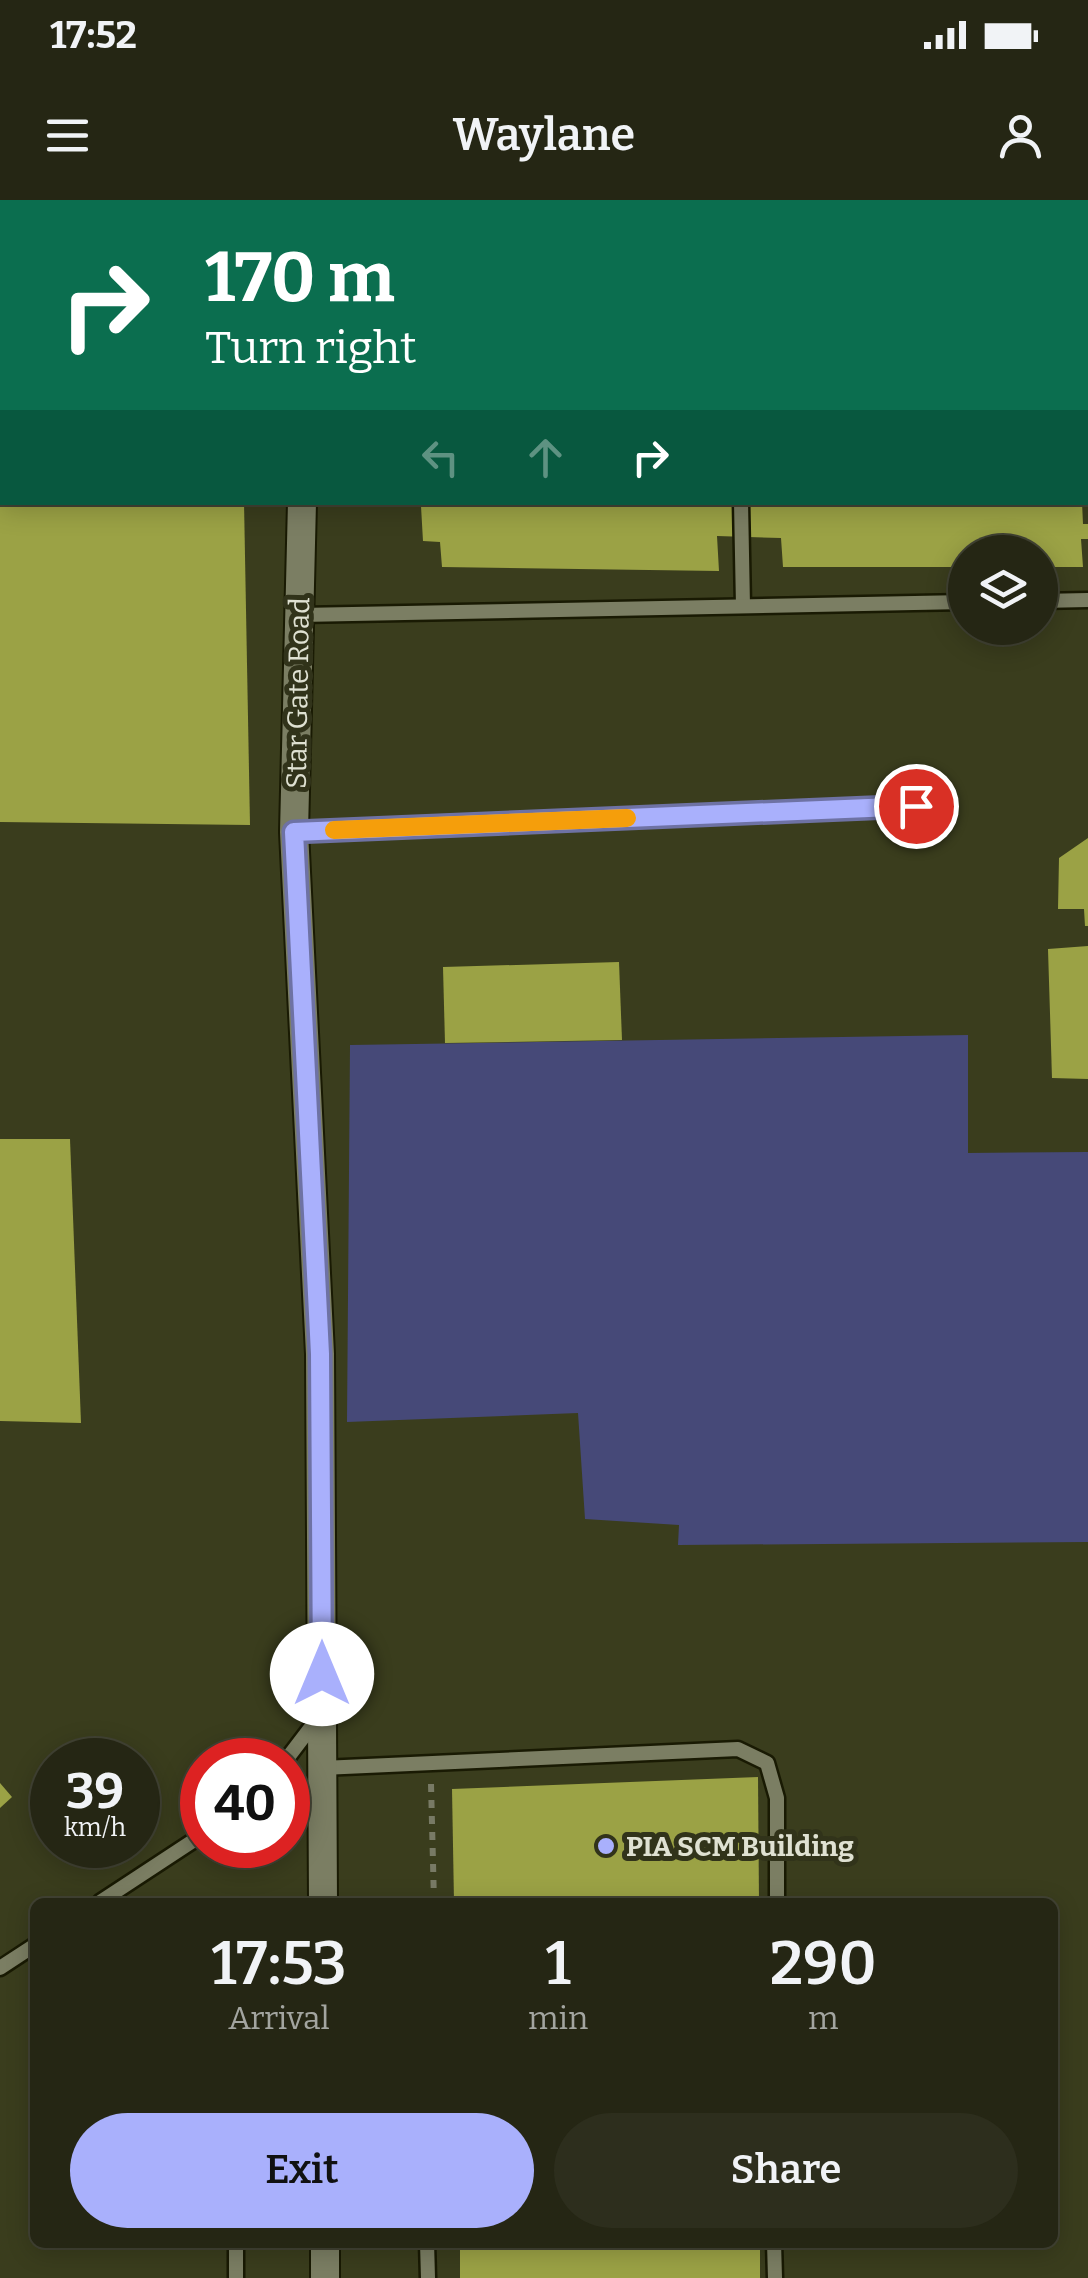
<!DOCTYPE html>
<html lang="en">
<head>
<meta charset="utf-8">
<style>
  :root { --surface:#252614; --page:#2d2e1d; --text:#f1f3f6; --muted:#a3a5a0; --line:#424334; --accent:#a9b0fc }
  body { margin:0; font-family:Bitter,serif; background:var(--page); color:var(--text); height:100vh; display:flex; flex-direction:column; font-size:38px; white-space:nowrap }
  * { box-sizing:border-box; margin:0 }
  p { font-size:32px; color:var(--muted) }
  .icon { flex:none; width:55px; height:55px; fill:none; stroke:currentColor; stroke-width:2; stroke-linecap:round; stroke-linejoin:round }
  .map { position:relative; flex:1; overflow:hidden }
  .sheet { position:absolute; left:30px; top:1698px; width:1028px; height:350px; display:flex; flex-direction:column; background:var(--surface); border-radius:15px; box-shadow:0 5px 25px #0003,0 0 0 2px var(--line) }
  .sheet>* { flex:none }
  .banner { position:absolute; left:0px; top:0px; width:1090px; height:305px; box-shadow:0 5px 25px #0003,0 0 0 2px var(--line); background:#0b6e4f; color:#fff; overflow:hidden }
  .fabs { position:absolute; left:948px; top:335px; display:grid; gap:20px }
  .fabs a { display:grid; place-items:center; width:110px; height:110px; border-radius:50%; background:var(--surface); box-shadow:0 5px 25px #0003,0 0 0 2px var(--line); font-size:50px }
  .speed { position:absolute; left:30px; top:1538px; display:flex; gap:20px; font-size:50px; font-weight:700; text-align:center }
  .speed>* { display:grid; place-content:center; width:130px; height:130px; border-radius:50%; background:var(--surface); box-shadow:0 5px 25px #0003,0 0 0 2px var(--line); line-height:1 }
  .speed small { font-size:25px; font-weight:400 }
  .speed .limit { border:15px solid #d22; background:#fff; color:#111 }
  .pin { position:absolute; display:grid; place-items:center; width:85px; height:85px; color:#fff; margin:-42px; border:5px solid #fff; border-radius:50%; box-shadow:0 2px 10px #0007 }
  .me { position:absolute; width:110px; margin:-55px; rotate:0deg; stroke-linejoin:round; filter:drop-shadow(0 0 8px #0008) }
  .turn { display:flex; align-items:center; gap:35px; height:210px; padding:0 40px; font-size:45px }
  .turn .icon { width:130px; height:130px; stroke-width:2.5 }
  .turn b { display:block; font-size:70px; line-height:85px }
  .lanes { display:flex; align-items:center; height:95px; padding:0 40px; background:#0003; justify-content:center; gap:50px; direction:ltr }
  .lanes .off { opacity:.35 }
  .eta { display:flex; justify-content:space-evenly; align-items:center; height:170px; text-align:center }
  .eta b { font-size:60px; font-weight:600; line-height:70px }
  .action { display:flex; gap:20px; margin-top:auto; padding:20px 40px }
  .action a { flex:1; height:115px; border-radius:60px; background:var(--accent); color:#111; font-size:40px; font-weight:600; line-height:115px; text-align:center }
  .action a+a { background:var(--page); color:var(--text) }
  .status { display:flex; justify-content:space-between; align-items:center; height:70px; padding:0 50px; background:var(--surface); direction:ltr }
  .status svg { height:28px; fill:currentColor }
  header { display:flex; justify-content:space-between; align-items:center; height:130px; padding:0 40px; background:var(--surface); font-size:45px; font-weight:600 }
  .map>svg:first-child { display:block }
  .built { fill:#3a3d1d; fill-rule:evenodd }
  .green { fill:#464978 }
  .building { fill:#9ba245 }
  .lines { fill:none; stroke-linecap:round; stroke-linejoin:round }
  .service-casing { stroke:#191a03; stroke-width:19 }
  .tertiary-casing { stroke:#191a03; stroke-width:32 }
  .path { stroke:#787a65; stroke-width:6; stroke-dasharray:8 8; stroke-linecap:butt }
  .service { stroke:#7b7e63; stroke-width:14 }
  .tertiary { stroke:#7b7e63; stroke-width:28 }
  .route-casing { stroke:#6e72a4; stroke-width:25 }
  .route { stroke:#a9b0fc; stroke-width:18 }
  .slow { stroke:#f59e0b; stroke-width:18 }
  .poi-dot { fill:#a9b0fc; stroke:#31331a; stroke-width:4 }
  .labels { text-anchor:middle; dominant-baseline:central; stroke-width:10; stroke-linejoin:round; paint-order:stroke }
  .street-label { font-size:28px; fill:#dfe1d2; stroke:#31331a }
  .poi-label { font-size:28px; font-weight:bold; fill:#dfe1d2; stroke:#31331a; text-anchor:start }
</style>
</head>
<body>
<div class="status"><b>17:52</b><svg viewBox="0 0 49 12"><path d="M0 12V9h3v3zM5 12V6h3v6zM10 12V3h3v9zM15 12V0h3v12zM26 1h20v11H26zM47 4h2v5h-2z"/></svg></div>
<header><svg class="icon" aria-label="menu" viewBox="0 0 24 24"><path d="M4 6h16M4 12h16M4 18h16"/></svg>Waylane<svg class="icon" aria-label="person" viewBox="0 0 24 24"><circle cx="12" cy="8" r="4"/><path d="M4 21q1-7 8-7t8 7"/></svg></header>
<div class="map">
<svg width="1088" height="2078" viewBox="0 0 1088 2078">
  <rect width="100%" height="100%" fill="#31331a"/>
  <path class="built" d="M0,0H1088V2078H0ZM2,2H1088V302H2ZM965,352H1040V428H965ZM52,1560H138V1645H52ZM202,1560H288V1645H202ZM35,1702H1052V2042H35Z"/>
  <path class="green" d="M968,835V953L1088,952V1342L678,1345L679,1325L585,1319L578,1213L347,1222L350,845Z"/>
  <g class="building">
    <path d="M0,302H244L250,625L0,622Z"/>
    <path d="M440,302H1082L1083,324H1088V339H1081L1083,367H1040V352H965V367H783L781,338L717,336L719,371L442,367L440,342L423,341L421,306Z"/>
    <path d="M1088,638V726H1085L1084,709H1058L1059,658Z"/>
    <path d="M1088,746V879L1052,878L1048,749Z"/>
    <path d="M619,762L622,840L445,843L443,767Z"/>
    <path d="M0,939H70L81,1223L0,1221Z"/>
    <path d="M758,1577L759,1702H454L452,1589Z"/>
    <path d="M0,1583L12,1597L0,1608Z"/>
    <rect x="460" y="2042" width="300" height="36"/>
  </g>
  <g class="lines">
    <defs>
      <g id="service">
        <path d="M732,0V2"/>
        <path d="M741,302L743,406"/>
        <path d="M1040,401L1088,400"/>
        <path d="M300,415L965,402"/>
        <path d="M294,632L916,605"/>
        <path d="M286,1560L318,1518"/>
        <path d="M322,1568L738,1549L767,1563L777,1598V1702"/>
        <path d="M100,1702L202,1635"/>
        <path d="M0,1768L35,1745"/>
        <path d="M236,2042V2078"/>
        <path d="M427,2042L428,2078"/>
        <path d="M774,2042L775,2078"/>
      </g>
      <g id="tertiary">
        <path d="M309,2V0"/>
        <path d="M302,302L294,632L320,1154L323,1702"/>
        <path d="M325,2042V2078"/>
      </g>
    </defs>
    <use href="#service" class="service-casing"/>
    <use href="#tertiary" class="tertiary-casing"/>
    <path class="path" d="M431,1584L434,1702"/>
    <use href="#service" class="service"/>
    <use href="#tertiary" class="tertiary"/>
  </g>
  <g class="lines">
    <defs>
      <path id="route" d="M322,1474L320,1154L294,632L916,606"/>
    </defs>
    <use href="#route" class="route-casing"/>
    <use href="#route" class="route"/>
    <path class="slow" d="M334,630L627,618"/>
  </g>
  <circle class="poi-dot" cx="606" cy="1646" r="10"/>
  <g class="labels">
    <g class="street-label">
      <text transform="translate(298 493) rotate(-89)">Star Gate Road</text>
    </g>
    <g class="poi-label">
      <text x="626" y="1646">PIA SCM Building</text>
    </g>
  </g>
</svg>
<div class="fabs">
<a><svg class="icon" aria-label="layers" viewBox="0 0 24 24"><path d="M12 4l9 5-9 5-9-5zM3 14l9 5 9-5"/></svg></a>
</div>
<div class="speed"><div>39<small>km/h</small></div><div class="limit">40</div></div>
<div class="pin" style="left:916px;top:606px;background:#d93025"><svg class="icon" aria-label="arrive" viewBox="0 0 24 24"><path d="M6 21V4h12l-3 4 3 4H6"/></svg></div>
<svg class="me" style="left:322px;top:1474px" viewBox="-20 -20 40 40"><circle r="19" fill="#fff"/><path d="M0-13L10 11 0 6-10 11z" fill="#a9b0fc"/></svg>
<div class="banner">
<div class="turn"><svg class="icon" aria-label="right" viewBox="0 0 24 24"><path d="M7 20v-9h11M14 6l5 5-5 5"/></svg><div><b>170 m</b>Turn right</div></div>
<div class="lanes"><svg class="icon off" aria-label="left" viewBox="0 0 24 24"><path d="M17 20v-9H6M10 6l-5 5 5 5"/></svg><svg class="icon off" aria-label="ahead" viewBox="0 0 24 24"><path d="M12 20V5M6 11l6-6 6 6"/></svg><svg class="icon" aria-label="right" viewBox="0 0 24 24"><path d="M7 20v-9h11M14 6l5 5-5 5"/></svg></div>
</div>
<section class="sheet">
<div class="eta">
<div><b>17:53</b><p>Arrival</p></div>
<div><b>1</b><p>min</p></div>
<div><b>290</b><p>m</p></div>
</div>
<div class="action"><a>Exit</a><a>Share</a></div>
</section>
</div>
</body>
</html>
